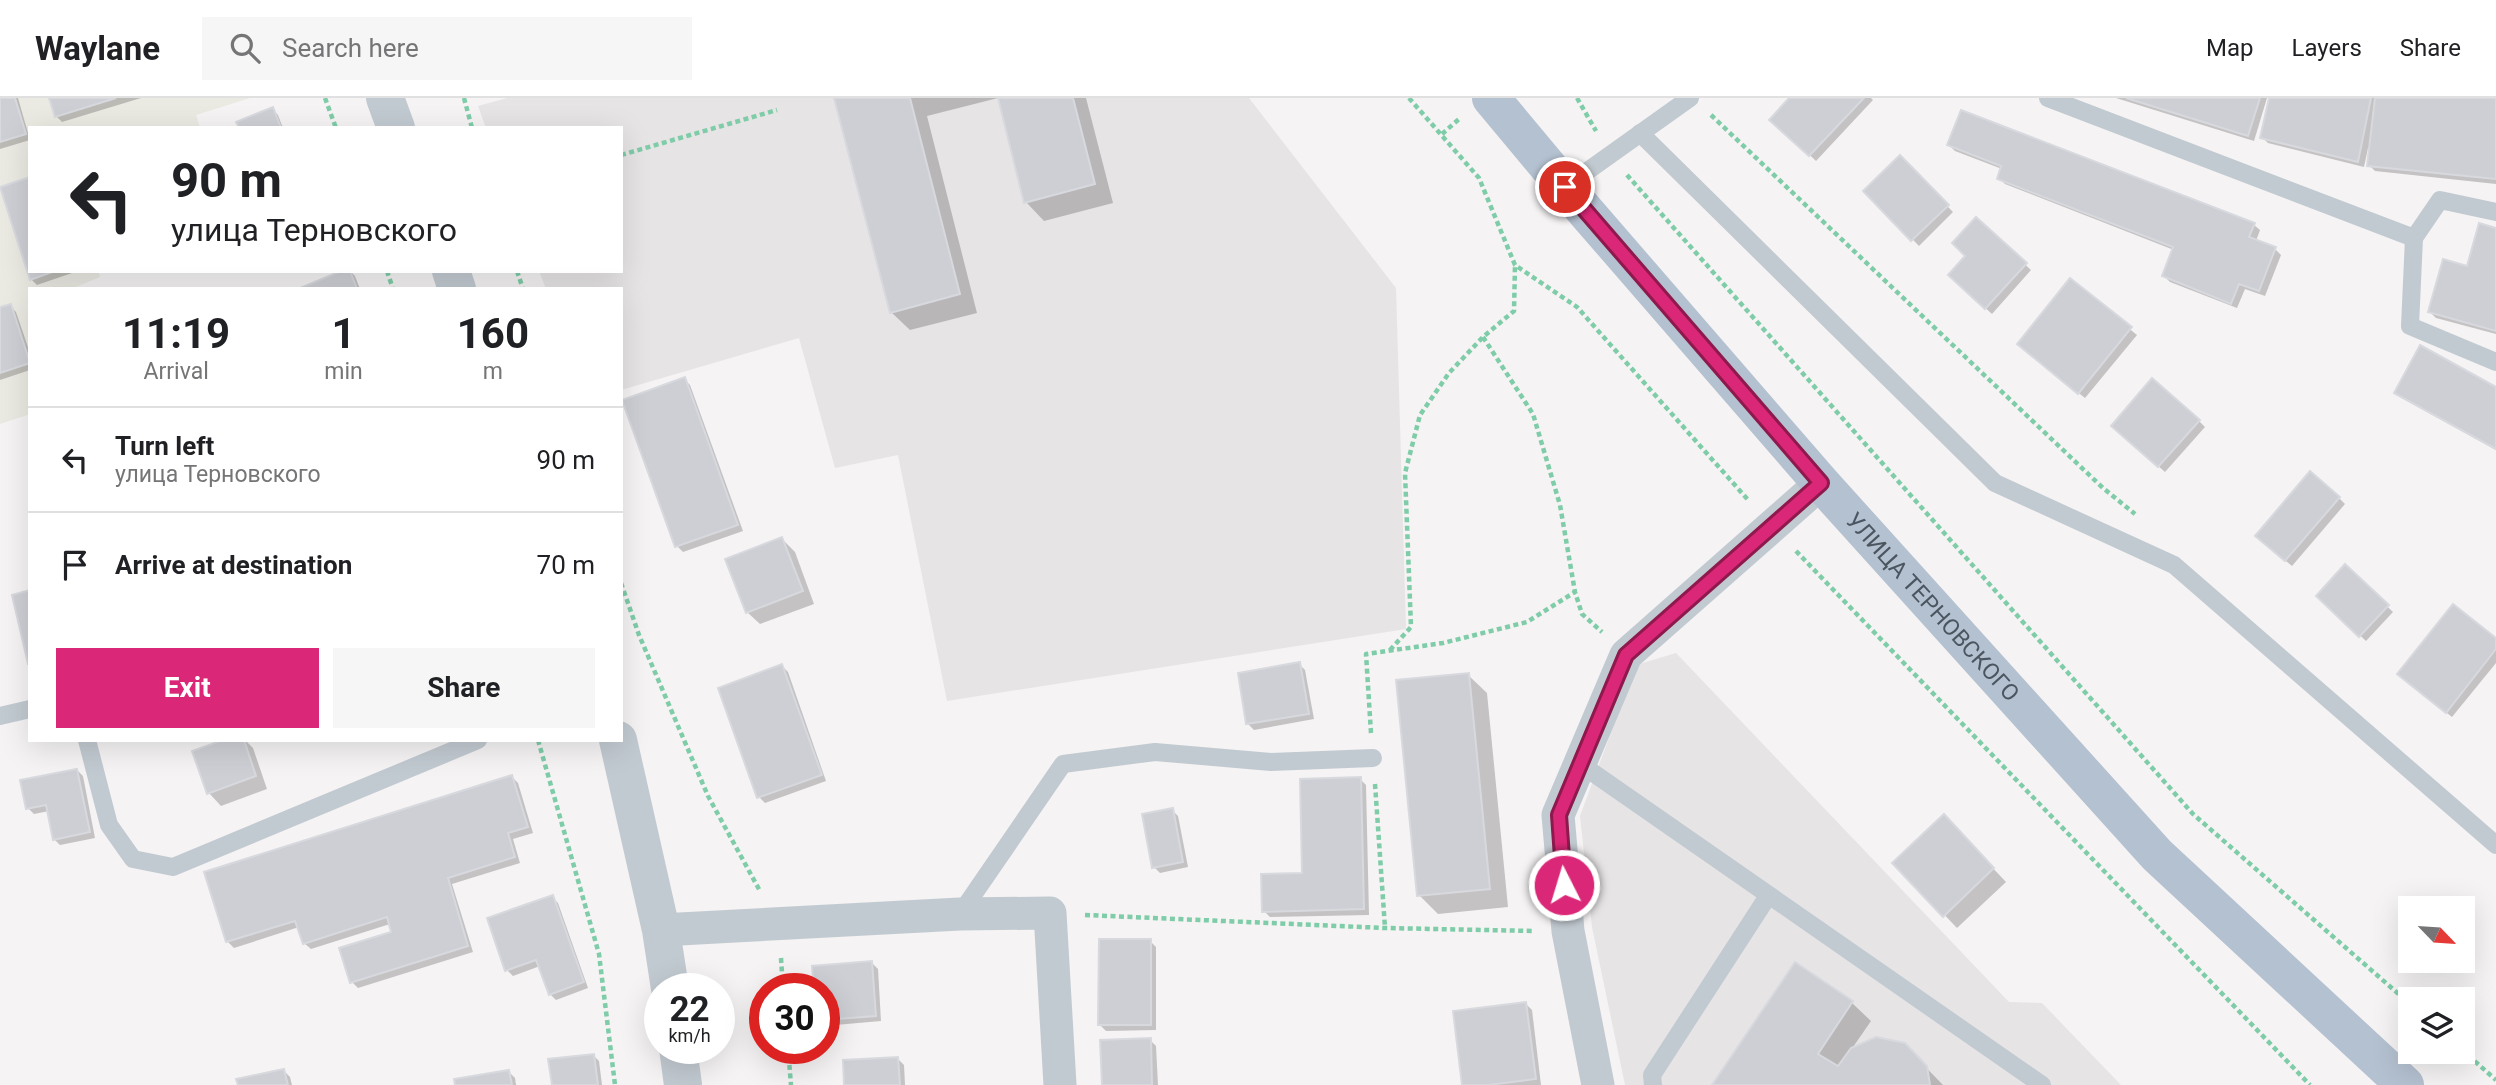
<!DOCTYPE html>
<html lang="en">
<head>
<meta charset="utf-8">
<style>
  :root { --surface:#fff; --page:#f6f6f6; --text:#202124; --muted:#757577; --line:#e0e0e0; --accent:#db2777 }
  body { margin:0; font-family:Roboto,sans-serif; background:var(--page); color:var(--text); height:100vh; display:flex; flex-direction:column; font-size:26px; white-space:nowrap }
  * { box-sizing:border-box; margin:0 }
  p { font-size:23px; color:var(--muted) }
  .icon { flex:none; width:38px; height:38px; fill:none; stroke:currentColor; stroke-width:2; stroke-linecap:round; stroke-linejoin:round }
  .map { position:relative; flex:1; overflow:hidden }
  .sheet { position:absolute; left:28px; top:189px; width:595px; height:455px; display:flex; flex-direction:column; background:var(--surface); border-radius:0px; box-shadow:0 7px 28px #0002 }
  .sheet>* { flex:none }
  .banner { position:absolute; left:28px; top:28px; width:595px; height:147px; border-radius:0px; box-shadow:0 7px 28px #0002; background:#fff; color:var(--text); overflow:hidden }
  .needle { width:46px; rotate:115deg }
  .buttons { position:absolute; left:2398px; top:798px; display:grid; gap:14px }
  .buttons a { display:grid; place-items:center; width:77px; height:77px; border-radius:0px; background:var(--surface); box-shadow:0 7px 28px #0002; font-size:35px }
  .speed { position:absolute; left:644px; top:875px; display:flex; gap:14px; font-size:35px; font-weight:700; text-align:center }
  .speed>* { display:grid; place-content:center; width:91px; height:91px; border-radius:50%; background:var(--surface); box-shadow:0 7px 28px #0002; line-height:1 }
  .speed small { font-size:18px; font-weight:400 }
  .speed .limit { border:10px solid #d22; background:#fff; color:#111 }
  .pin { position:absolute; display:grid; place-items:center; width:60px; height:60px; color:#fff; margin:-30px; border:4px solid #fff; border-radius:50%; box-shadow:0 2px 7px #0007 }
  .me { position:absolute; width:77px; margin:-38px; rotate:355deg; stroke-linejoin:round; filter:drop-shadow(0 0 5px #0008) }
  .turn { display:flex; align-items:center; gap:24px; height:147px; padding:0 28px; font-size:32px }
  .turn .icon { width:91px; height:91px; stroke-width:2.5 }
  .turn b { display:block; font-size:49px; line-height:60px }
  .eta { display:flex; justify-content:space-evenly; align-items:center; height:119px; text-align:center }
  .eta b { font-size:42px; font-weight:700; line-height:49px }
  .button { display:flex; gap:14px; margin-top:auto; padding:14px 28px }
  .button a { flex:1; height:80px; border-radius:0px; background:var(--accent); color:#fff; font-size:28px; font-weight:700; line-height:80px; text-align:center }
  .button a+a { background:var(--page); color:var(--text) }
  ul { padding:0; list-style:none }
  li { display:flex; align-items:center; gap:21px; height:105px; padding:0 28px; border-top:2px solid var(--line) }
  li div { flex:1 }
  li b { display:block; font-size:26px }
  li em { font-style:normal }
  header { display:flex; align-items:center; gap:42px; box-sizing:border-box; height:98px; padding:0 35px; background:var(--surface); border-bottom:2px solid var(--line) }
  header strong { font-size:33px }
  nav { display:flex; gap:38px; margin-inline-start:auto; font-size:24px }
  .search { width:490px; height:63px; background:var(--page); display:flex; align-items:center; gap:18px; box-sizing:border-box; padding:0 24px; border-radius:0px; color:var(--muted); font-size:26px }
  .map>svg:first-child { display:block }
  .commercial { fill:#eae9e2 }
  .education { fill:#e6e4e5 }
  .shadow { fill:#0003 }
  .building { fill:#cdcfd5; stroke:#d7d9de; stroke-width:2 }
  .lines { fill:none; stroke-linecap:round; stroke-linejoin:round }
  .path { stroke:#7ecca8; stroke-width:4.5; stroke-dasharray:5 3.5; stroke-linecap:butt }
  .service { stroke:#c2cad1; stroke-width:18 }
  .minor { stroke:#c2cad1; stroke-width:33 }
  .tertiary { stroke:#c2cad1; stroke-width:38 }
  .primary { stroke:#b4c1d0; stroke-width:38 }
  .route-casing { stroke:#8e194d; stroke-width:18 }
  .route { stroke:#db2777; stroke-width:12 }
  .labels { text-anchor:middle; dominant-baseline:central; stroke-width:6; stroke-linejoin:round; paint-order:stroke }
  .street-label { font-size:23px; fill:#4b5560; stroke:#fff }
</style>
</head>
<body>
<header>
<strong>Waylane</strong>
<div class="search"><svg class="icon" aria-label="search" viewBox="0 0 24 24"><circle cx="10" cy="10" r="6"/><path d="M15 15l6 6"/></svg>Search here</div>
<nav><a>Map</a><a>Layers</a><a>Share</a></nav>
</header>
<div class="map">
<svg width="2496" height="987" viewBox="0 0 2496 987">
  <rect width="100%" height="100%" fill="#f5f3f3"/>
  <path class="commercial" d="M0,0H250L196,17L200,30H30V173H98L100,179L71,191H30V316L0,326Z"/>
  <g class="education">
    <path d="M507,0H1249L1396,190L1406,531L947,603L898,357L835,370L799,240L621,292V191H546L539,173H621V30H486L478,8Z"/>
    <path d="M1676,555L2009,904L2042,905L2121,987H1625L1592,829L1580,718L1636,567Z"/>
  </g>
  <g class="shadow">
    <path d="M0,0H18L30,42L0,51Z"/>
    <path d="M51,0H141L62,24L56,18Z"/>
    <path d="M836,0H998L927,18L977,215L910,232L891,214Z"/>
    <path d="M999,0H1086L1113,105L1044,123L1026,104Z"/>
    <path d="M1792,0H1871L1873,2L1816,63L1772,21Z"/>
    <path d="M2116,0H2267L2254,43Z"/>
    <path d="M2271,0H2374L2377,3V0H2496V86L2375,73L2369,67L2371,50H2368L2364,69L2268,45L2262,39Z"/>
    <path d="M272,11L278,17L283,30H241Z"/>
    <path d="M1949,47L2254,127L2260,132L2256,143L2275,151L2281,157L2265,198L2245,191L2237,210L2170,184L2164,178L2174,152L2005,86L1999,80L2002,71L1955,53Z"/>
    <path d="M1900,60L1953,114L1919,148L1866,93Z"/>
    <path d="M2,90L30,173H78L37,187L31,181Z"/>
    <path d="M1976,121L2031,172L1992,216L1956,183L1967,158Z"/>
    <path d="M2496,132V236L2436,220L2430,214L2469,170Z"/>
    <path d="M350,173L355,178L360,191H303Z"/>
    <path d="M2070,183L2137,237L2085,300L2025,252Z"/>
    <path d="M10,208L16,214L30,255V272L0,282V211Z"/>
    <path d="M684,281L690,287L743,433L683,454L677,448L624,303Z"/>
    <path d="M2496,291V352L2402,300L2396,295Z"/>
    <path d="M2199,323L2205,329L2165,374L2119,333Z"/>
    <path d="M2339,400L2345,406L2292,468L2263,444Z"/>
    <path d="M782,441L795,454L814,506L760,526L747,514Z"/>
    <path d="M2345,469L2393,514L2366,543L2318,498Z"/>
    <path d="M2496,542V565L2452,619L2405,582Z"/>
    <path d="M1299,566L1305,572L1314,621L1254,632L1248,626Z"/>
    <path d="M782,568L788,574L826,683L765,705L759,699Z"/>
    <path d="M1468,577L1487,595L1508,809L1438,816L1419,797Z"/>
    <path d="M228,642H245L253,650L267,691L221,708L209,695Z"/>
    <path d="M77,672L83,678L95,740L60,747L54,741L49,713L34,716L28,710Z"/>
    <path d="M512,679L518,685L533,735L513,741L520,765L452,786L473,854L358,890L352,884L393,835L390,826L311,851L304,845L299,829L234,850L228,844L206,775Z"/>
    <path d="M1360,681L1366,687L1369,817L1270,819L1264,813L1304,777Z"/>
    <path d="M1172,712L1178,718L1188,769L1160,775L1154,769Z"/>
    <path d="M1956,731L2006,784L1957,830L1895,765Z"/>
    <path d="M552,799L558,805L588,890L556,902L550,896L540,868L513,878L507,872Z"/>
    <path d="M1150,843L1156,849V932L1106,933L1100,927Z"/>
    <path d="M872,865L878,871L881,923L824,928V891Z"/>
    <path d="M1796,866L1852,905L1871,923L1851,952L1904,947L1943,987H1714Z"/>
    <path d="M1526,906L1532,912L1541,987H1463Z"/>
    <path d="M1150,942L1156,948L1158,987H1104Z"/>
    <path d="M593,957L599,963L602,987H553Z"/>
    <path d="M898,961L904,967L905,987H846Z"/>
    <path d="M284,973L290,979L292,987H239Z"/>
    <path d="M509,974L515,980L516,987H456Z"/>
  </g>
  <g class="building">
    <path d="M0,0H15L26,36L0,44Z"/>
    <path d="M49,0H116L55,19Z"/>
    <path d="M834,0H910L960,196L890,215Z"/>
    <path d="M998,0H1073L1095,86L1024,105Z"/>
    <path d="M1789,0H1864L1809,58L1769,22Z"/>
    <path d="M2126,0H2260L2248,38Z"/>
    <path d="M2269,0H2371L2358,64L2260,40Z"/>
    <path d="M2375,0H2496V81L2367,68Z"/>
    <path d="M273,9L281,30H239L236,24Z"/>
    <path d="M1961,12L2255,125L2249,139L2276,149L2259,193L2239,186L2231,206L2162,178L2173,149L1997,81L2001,68L1947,47Z"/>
    <path d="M1900,57L1949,107L1911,143L1863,93Z"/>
    <path d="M30,79V173H55L30,182L0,89Z"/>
    <path d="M1976,119L2027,165L1985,211L1948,177L1965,158L1952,145Z"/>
    <path d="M2479,125L2496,130V233L2428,214L2443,161L2467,168Z"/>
    <path d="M341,173H350L357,191H298Z"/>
    <path d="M2070,180L2132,229L2078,296L2017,246Z"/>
    <path d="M11,206L30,265L0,275V209Z"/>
    <path d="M2420,247L2496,289V351L2394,295Z"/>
    <path d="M685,279L738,427L675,449L622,302Z"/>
    <path d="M2152,280L2200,322L2158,369L2111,328Z"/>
    <path d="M2310,373L2340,399L2285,463L2255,438Z"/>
    <path d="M782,439L803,493L746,515L725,461Z"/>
    <path d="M2345,466L2389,507L2359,539L2316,498Z"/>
    <path d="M30,492V566H28L12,497Z"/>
    <path d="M2453,506L2496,540V551L2446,615L2397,576Z"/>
    <path d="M1300,564L1309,616L1246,626L1238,575Z"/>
    <path d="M782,566L822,677L757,700L718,590Z"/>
    <path d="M1469,575L1490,791L1417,798L1396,582Z"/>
    <path d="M223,642H244L256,678L207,696L192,653Z"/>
    <path d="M77,671L90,734L53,742L46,707L26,711L20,682Z"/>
    <path d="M512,677L528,729L508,735L515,759L448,780L468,848L350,885L339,850L391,834L387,819L303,846L295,823L226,844L204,774Z"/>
    <path d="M1361,679L1364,811L1262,814L1261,776L1302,775L1300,681Z"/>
    <path d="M1173,710L1183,764L1152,770L1142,716Z"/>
    <path d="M1944,716L1994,770L1943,819L1892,765Z"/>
    <path d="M553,797L584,884L549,897L536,862L505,873L487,820Z"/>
    <path d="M1099,841H1151V927H1098Z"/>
    <path d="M872,863L876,918L824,922V891H814L812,868Z"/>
    <path d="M1795,864L1853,903L1818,956L1838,968L1851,950L1876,939L1905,945L1927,968L1930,987H1712Z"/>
    <path d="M1526,904L1536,981L1488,987H1462L1453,913Z"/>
    <path d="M1151,940L1152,987H1102L1100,942Z"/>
    <path d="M594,956L598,987H552L548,961Z"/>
    <path d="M898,959L900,987H844L843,962Z"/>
    <path d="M284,971L288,987H238L236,981Z"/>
    <path d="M509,972L512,987H455L454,981Z"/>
  </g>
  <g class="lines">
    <g class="path">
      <path d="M325,0L336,30"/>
      <path d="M464,0L472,30"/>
      <path d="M1409,0L1479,80L1515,167L1577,209L1749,403"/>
      <path d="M1577,0L1596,33"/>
      <path d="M1711,17L2103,390L2135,416"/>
      <path d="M1442,36L1459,21"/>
      <path d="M621,57L777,12"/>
      <path d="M1627,77L2193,716L2410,906"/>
      <path d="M387,173L393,191"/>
      <path d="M517,173L523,191"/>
      <path d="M1483,239L1533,316L1560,407L1575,494L1582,516L1602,534"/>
      <path d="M1796,453L2310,987"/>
      <path d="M621,485L639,537L708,698L760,793"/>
      <path d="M1390,552L1411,529L1405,375L1420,317L1449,275L1483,239L1514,213L1515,167"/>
      <path d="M1371,635L1366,556L1443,545L1527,524L1575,494"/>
      <path d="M538,642L599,856L615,987"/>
      <path d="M1375,686L1385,830"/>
      <path d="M1085,817L1385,830L1535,833"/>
      <path d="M781,860L783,891"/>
      <path d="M788,950L791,987"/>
      <path d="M2462,952L2496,982"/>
    </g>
    <g class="service">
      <path d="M2048,0L2414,140L2440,102L2496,114"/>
      <path d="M1640,35L1995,385L2174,467L2496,747"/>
      <path d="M1565,89L1690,0"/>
      <path d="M2414,140L2410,228L2496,264"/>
      <path d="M0,618L30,611"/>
      <path d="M87,642L109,727L133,761L173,769L478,642"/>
      <path d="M1579,665L2042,987"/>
      <path d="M960,816L1063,666L1155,654L1271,664L1373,660"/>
      <path d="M1653,987L1652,977L1768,798"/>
    </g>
    <g class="minor">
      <path d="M661,832L960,816L1050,815L1060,987"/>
      <path d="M1598,987L1568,833L1558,717L1626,557L1821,385"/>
    </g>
    <g class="tertiary">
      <path d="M385,0L396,30"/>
      <path d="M451,173L457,191"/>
      <path d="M618,642L661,832L670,891"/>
      <path d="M678,950L683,987"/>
    </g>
    <path class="primary" id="s1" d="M1491,0L1586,114L1821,385L2157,757L2405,987"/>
  </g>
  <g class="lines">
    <defs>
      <path id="route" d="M1564,787L1559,717L1626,557L1821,385L1565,89"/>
    </defs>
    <use href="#route" class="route-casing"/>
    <use href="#route" class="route"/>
  </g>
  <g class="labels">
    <g class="street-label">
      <text stroke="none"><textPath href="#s1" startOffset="674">УЛИЦА ТЕРНОВСКОГО</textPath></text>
    </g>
  </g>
</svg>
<div class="buttons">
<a><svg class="needle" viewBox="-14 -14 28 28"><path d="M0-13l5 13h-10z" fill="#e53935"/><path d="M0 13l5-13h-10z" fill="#757577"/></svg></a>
<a><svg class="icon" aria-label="layers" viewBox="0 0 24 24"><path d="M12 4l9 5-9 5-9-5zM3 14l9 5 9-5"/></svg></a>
</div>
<div class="speed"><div>22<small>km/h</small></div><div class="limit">30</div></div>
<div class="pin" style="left:1565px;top:89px;background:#d93025"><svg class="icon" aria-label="arrive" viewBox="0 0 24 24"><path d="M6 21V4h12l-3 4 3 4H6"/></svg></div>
<svg class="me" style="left:1564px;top:787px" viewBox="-20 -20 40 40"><circle r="17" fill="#db2777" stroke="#fff" stroke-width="3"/><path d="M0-11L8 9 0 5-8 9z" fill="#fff"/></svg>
<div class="banner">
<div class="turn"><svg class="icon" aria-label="left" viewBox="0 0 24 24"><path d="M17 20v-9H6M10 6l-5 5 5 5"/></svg><div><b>90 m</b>улица Терновского</div></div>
</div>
<section class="sheet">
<div class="eta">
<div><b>11:19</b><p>Arrival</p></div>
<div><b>1</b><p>min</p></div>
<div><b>160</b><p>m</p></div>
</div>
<ul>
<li><svg class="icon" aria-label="left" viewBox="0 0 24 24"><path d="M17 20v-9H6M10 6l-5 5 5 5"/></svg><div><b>Turn left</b><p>улица Терновского</p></div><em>90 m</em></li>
<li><svg class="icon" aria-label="arrive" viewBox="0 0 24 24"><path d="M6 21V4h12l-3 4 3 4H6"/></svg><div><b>Arrive at destination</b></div><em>70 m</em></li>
</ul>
<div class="button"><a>Exit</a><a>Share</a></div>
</section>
</div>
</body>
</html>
